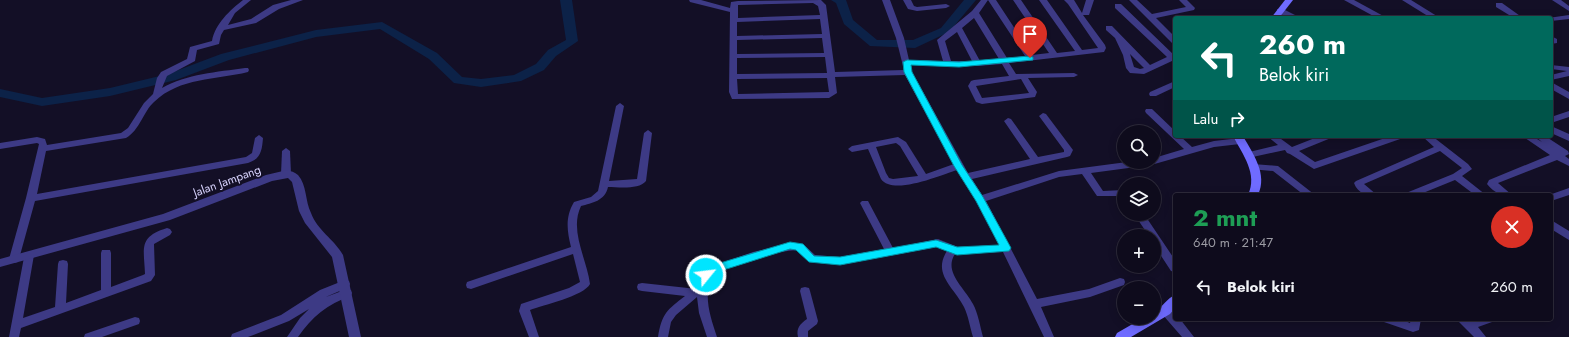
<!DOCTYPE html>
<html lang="id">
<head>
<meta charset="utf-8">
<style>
  :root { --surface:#0e0b1c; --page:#171425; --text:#f1f3f6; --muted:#9b9ba3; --line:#2e2b3b }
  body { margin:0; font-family:Jost,sans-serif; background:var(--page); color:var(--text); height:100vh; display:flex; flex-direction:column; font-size:15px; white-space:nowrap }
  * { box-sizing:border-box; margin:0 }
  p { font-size:13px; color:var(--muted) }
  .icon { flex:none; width:22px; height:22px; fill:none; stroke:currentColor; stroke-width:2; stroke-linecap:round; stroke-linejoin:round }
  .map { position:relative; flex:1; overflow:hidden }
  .panel { position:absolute; left:1173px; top:193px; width:380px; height:128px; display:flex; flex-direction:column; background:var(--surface); border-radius:4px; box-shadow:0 2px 10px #0003,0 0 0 1px var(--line) }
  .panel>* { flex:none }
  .guide { position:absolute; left:1173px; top:16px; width:380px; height:122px; border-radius:4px; box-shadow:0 2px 10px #0003,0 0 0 1px var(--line); background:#00695c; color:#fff; overflow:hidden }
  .buttons { position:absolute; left:1117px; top:125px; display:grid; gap:8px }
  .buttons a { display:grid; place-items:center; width:44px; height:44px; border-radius:50%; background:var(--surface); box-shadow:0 2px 10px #0003,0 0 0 1px var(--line); font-size:20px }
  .pin { position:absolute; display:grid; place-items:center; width:34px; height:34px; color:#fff; margin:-41px -17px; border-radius:50% 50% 50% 0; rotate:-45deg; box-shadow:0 0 4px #0007 }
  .pin .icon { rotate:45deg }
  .me { position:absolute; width:44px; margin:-22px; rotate:61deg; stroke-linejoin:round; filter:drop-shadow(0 0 3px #0008) }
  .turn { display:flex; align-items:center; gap:14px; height:84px; padding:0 20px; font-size:18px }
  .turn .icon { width:52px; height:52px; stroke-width:2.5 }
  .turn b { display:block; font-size:28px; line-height:34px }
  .then { display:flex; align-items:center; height:38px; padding:0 20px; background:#0003; gap:8px; font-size:15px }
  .round { display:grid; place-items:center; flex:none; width:42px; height:42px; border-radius:21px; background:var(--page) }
  .headline { display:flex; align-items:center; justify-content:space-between; height:68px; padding:0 20px }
  h1 { font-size:24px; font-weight:700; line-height:30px; color:#1e9e55 }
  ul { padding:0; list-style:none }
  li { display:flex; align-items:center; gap:12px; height:52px; padding:0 20px }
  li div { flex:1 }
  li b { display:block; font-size:15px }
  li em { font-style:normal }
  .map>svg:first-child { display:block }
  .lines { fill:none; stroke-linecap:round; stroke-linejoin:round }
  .river { fill:#0c2248; fill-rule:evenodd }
  .minor { fill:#3d3a85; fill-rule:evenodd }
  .tertiary { fill:#3d3a85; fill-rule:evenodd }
  .secondary { fill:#6f6bff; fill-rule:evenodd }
  .route { fill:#00e5ff; stroke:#0095a6 }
  .labels { text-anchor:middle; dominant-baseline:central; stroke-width:4; stroke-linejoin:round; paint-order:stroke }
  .street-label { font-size:12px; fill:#d9d4ff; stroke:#130f26 }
</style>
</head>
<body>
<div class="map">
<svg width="1569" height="337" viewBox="0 0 1569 337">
  <rect width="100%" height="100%" fill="#130f26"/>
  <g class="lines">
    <g class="river">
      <path d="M560,0H572L578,41L556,56L544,70L521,81L481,87L454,83L429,59L380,29L316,37L229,60L176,80L110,96L42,106L0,97V89L42,98L110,88L168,74L221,54L316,30L382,22L437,53L462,77L481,79L514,75L536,64L548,50L566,40Z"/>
      <path d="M831,0H846L853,20L877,40H913L941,28L964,0H976L949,32L915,48L870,46L844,24L836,3Z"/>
    </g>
    <g class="minor">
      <path d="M243,0H251L235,13L228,25L251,19L273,5L291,0H303L279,9L256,23L224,30L221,35L219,44L197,50L195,61L167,76L162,88C187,74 217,72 245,68H248L249,70L248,72C216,80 180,77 154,102C143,112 140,130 126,138L46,151L37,194L246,157L252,153L255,138L259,135L263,138C262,150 261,159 248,163L35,201L19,259L18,262L14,263L10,262L9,259L26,198L39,144L37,143L0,149V143L37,137L45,139L47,145L121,133L128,128L144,103L153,94L157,78L161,72L187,59L190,47L212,41C215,24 230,10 243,0Z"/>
      <path d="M689,0H701L730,8L731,2L738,1L821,0L826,5L835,72L904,70L896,38L882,0H890L904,38L909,60L943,61L937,40L972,11L981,0H996L1032,55L1049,53L1013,0H1021L1057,53L1075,51L1039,0H1047L1082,50L1098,48L1068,4L1064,0H1074L1082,13L1086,0H1094L1089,15H1083L1105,45L1106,48L1104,52L1009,63L1016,74L1074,73L1078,75L1074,77L1028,78L1037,92L1035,97L982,104L976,102L968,86L971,81L974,80L1009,76L1002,64L977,66L910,64L912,72L968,173L1030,159L1004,121L1008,118L1011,119L1038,157L1064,152V150L1039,116L1043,113L1046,114L1073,150L1070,156L1067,157L972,179L982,195L1059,171L1127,162H1154V158L1184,149L1146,113L1145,111L1146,109H1152L1175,131V136H1180L1192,147L1214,141L1240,138L1244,141L1240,144L1214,147L1151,165L1091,173L1103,191L1124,190V196H1097L1082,174L1059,177L986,201L1037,299L1089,289L1120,278L1124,279L1125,282L1124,285L1090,297L1041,307L1054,337H1044L1003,252L955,254C943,272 965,288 973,304C978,313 980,326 983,337H973C970,327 968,315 964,307C954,287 932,274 947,251L937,247L840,265L809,262L797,250C772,251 734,264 712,275C703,296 710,316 717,337H707L699,313L697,297L676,315L671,322L668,337H658C662,313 667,310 685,296L642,291L638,290L637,287L638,284L642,283L697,289L704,269L753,252L791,243L803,244L815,255L840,257L884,249L860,203L862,201H868L893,248L938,239L958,247L999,245L976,200L957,170C941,175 893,196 881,179L868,149L852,152L848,149L852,146L898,137L906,142L926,174L954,164L905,75L835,77L837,93L829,98L732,99L729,92L730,12L690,2ZM988,0L1025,56L1007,58L979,13ZM813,3L818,6L820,15L738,18V5ZM974,18L999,59L980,61L962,28ZM820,19L822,34L737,36V22ZM957,32L972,61H951L945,41ZM822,38L824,53L737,54V40ZM825,57L827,73L737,74V58ZM827,78L829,92H828L738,94L737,79ZM1021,79L1029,93L982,98L976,86ZM896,143L900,146L918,176L893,179L889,178L886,173L876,147Z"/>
      <path d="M903,0H911L914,6L917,7L946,4L950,6L946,8L917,11L908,9Z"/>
      <path d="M1129,0H1137L1152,14L1186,7L1179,0H1187L1195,8L1194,10L1156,18L1175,37V43H1172Z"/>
      <path d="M1344,0H1354L1387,18H1377Z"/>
      <path d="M1402,0H1411L1440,18H1431Z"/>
      <path d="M1552,0H1561L1569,6V11Z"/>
      <path d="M1496,3H1502L1523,18H1514L1496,7Z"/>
      <path d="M1115,4H1121L1175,56V62L1172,61L1144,74L1130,73L1126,68L1123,55L1115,38L1106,30V26H1112L1150,65L1167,57L1115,8ZM1130,54L1144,68L1140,69L1134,67Z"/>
      <path d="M1277,9H1283L1301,18H1291L1277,13Z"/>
      <path d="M1569,15V19L1551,21V18H1548Z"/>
      <path d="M1329,16H1338L1342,18H1328Z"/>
      <path d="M1551,36L1557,39V43L1551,44Z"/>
      <path d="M1551,65L1569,67V76L1551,80V75L1567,71L1551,69Z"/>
      <path d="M1175,81V87L1156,96H1150L1149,94L1150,92Z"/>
      <path d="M1551,82L1569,92V99L1551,89Z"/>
      <path d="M620,103L624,106L609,181L637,179L644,133L648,130L652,133L646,181C639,190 618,187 608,187C605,201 592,203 581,206C569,231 587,259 590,284C584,296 543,305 530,310L539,337H529L519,311L521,304L569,288L580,282L573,254L471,289L467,288L466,285L467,282L571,247C567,231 565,217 574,202L591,197L598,191L616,106Z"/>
      <path d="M1569,111V117L1551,123V117Z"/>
      <path d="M1551,126L1569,134V141L1551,133Z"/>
      <path d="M1267,136H1277L1292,147L1320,136H1332L1331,138L1299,151L1315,162L1391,136H1404L1403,138L1314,169L1290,154L1287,153L1285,150L1248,158L1245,157L1244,155L1245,153L1278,145Z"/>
      <path d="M1422,136H1432L1468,164L1472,169L1462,176L1486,195H1475L1455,180L1418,195H1404L1406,193L1453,174L1462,168L1440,151L1364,184L1377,195C1367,195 1358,194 1354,183L1356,181L1434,147Z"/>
      <path d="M1522,136H1532L1542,142L1535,136H1545L1568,151L1569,154L1565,156L1569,159V166L1557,160L1498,183L1512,195C1501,195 1494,193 1487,184L1489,180L1550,155Z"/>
      <path d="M286,148L290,151L291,174L286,177L281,174L282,151Z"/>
      <path d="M1253,164L1278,166L1315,195H1304L1273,171L1250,169L1249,167L1250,165Z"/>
      <path d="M1569,188V195L1551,201V195H1549Z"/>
      <path d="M1134,214H1144L1175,260V272L1171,271L1154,245V236H1149Z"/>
      <path d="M1551,220L1569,231V240L1551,229Z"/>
      <path d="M167,228L170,229L172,232L170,235L154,244L155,275L151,281L21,328L19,337H9L25,252H33L34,255L23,318L55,307L58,264L59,261L63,260L67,261L68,264L66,303L101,290V253L102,250H110L111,253V287L143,275L145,274C144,248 138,237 167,228Z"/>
      <path d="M345,280L349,281L350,284L349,287L328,296L326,297L347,289L351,290L352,293L351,296C327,304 312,317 298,337H287L300,318L309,309L289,321L248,337H231L232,334L281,315L320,290Z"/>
      <path d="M805,287L809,288L810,291L818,321L817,324L808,331V337H798C796,328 800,324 807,319L800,291L801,288Z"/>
      <path d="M1166,307L1170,308L1175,314V319H1180L1194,337H1182L1162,314L1161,311L1162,308Z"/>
      <path d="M135,317L139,318L140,321L139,324L102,337H84L85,334Z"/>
      <path d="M1383,319H1400L1410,323L1411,319H1421L1419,330L1413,332L1384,322Z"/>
      <path d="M1456,319H1468L1470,321L1476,319H1493L1492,322L1478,327L1486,337H1474Z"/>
    </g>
    <path class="tertiary" d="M283,171C288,170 294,171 298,175C307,185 305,201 311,213C317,230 334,239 343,255L361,337H349L332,257L305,223L299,211L292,182L288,178L272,181L170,220L0,267V259L163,214L266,175Z"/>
    <g class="secondary">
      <path d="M1285,0H1293L1279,18H1271Z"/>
      <path d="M1233,136H1243C1253,154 1268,174 1258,195H1248C1258,174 1243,155 1233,136Z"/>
      <path d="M1175,295V308L1170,314L1131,337H1115L1117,333L1143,318H1154V312C1163,307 1167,298 1175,295Z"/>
    </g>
  </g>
  <path class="route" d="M1030,56L1033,57V60L959,67L911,65L912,72L962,165L983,197L1011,248L1009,251L957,255L936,247L840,265L809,262L796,250L790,249L717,272L712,274L710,278H703L701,275L704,269L710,266L790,242L803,244L814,256L840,257L936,240L957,247L999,245L976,201L954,166L904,72L903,62L907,60L959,62Z"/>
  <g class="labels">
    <g class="street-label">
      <text transform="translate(227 181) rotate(-20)">Jalan Jampang</text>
    </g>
  </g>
</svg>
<div class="buttons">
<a><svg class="icon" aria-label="search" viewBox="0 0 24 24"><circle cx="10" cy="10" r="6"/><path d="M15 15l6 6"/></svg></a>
<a><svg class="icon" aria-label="layers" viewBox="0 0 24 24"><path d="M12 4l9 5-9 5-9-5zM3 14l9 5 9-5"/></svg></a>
<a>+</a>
<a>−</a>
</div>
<div class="pin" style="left:1030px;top:58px;background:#d93025"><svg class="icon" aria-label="arrive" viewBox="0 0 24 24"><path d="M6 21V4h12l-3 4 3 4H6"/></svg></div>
<svg class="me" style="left:706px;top:275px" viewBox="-20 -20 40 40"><circle r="17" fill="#00e5ff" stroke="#fff" stroke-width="3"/><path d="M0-11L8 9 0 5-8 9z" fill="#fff"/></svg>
<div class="guide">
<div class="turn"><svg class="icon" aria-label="left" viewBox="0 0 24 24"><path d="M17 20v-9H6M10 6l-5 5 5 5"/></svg><div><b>260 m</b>Belok kiri</div></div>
<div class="then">Lalu<svg class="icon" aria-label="right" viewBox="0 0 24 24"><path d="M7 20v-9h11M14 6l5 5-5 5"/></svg></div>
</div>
<section class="panel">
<div class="headline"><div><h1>2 mnt</h1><p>640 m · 21:47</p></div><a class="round" style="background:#d93025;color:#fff"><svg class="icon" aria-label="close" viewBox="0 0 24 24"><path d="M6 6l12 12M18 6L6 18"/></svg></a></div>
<ul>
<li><svg class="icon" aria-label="left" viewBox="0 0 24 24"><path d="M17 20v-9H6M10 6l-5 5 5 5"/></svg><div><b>Belok kiri</b></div><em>260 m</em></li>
</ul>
</section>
</div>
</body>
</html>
